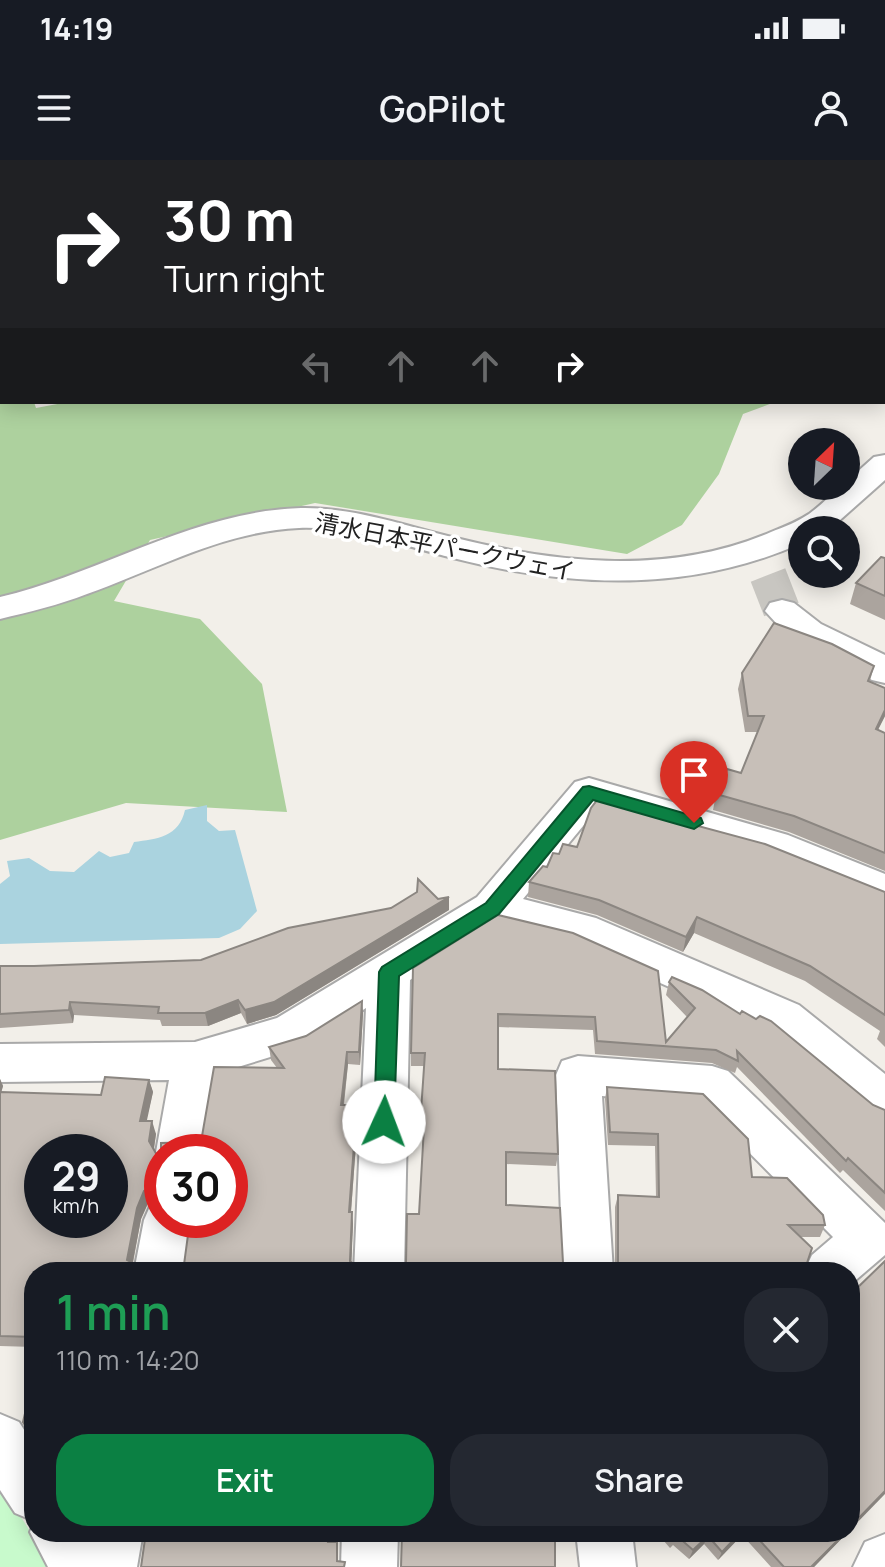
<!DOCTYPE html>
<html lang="en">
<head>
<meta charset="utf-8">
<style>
  :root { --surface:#171b24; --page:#242831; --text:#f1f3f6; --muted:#9ea1a6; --accent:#0b8043 }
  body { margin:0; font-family:Manrope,"Noto Sans JP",sans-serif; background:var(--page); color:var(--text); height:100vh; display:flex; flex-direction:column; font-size:30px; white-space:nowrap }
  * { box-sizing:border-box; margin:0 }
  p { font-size:26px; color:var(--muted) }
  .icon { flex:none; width:44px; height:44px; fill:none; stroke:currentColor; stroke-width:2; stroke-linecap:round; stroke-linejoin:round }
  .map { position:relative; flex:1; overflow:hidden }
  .details { position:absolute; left:24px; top:1102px; width:836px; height:280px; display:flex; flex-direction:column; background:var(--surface); border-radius:32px; box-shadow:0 4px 20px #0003 }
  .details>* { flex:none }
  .guide { position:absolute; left:0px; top:0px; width:886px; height:244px; box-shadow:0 4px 20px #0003; background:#202124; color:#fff; overflow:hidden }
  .needle { width:52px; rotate:25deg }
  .buttons { position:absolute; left:788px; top:268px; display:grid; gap:16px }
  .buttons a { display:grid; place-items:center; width:72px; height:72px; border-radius:50%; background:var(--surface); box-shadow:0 4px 20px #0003; font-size:40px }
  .speed { position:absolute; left:24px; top:974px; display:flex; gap:16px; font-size:40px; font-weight:700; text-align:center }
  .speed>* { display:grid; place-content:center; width:104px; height:104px; border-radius:50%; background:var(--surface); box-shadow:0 4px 20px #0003; line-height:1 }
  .speed small { font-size:20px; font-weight:400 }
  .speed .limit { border:12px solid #d22; background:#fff; color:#111 }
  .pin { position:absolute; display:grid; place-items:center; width:68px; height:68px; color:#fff; margin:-82px -34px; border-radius:50% 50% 50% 0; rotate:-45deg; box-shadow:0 0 8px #0007 }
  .pin .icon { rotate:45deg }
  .me { position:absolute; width:88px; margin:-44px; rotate:2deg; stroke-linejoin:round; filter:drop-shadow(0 0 6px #0008) }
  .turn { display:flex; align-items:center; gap:28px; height:168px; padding:0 32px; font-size:36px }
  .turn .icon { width:104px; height:104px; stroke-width:2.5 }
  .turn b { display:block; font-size:56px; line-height:68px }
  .lanes { display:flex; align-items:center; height:76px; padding:0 32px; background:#0003; justify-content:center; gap:40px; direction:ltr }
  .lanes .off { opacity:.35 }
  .round { display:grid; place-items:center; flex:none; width:84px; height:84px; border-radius:32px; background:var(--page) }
  .head { display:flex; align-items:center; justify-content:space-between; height:136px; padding:0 32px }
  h1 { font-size:48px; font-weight:600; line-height:60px; color:#1e9e55 }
  .cta { display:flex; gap:16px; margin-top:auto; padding:16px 32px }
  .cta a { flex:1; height:92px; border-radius:32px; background:var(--accent); color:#fff; font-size:32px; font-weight:600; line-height:92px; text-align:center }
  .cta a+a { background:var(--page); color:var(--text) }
  .status { display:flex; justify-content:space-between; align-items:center; height:56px; padding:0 40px; background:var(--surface); direction:ltr }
  .status svg { height:22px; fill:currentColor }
  header { display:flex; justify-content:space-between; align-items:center; height:104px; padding:0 32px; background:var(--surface); font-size:36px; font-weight:600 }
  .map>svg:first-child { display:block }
  .forest { fill:#add19e }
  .park { fill:#c8facc }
  .water { fill:#aad3df }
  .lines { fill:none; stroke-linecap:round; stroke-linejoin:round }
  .minor-tunnel { stroke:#c8c6c1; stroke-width:37; stroke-dasharray:37 18; stroke-linecap:butt }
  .minor-casing { stroke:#a9a9a9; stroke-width:4 }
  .minor { fill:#fff; fill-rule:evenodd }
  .wall { fill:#aba49e }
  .shaded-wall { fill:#8b8681 }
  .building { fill:#c7bfb8; stroke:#8b8681; stroke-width:2; fill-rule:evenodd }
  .route { fill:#0b8043; stroke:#07532c; stroke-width:2 }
  .labels { text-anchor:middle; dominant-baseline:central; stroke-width:7; stroke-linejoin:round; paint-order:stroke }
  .street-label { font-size:24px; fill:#222; stroke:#fff }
</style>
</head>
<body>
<div class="status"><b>14:19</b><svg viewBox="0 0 49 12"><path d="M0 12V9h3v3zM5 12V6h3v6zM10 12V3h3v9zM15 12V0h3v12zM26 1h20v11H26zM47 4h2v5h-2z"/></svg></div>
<header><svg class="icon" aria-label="menu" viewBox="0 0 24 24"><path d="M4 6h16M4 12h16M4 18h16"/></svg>GoPilot<svg class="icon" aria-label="person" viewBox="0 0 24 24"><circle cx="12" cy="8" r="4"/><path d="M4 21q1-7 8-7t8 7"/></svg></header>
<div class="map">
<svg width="885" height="1407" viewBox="0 0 885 1407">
  <rect width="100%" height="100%" fill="#f2efe9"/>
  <path class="forest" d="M0,180L2,242H34L36,248L68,242H775L743,254L719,314L682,365L627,394L315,343L150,380L114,441L200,459L262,524L287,652L126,643L0,680Z"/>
  <path class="park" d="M0,1323L52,1407H0Z"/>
  <path class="water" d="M207,645V661L219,671L235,670L257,751L240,769L219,778L0,784V724L10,716L7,701L29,698L50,711L74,712L99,691L110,697L129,693L134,682C157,679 179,677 185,650Z"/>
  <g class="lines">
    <path class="minor-tunnel" d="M768,415L782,451"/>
    <defs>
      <g id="minor">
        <rect x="0" y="86" width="2" height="16"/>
        <rect x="884" y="92" width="1" height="16"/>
        <path d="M885,295V320L831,368L802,370V383C689,433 571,428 453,398C403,386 352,366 299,368C224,371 157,409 87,434C59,445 29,452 0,459V437C101,413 195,351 301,348C354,347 405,366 456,378C559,404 671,415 771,372C784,367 797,362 809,354C820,346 831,335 841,326H846V322L874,297Z"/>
        <path d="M782,440L794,443L821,464L885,495V523L872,520L789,477L765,451L770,443Z"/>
        <path d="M589,618L788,675L885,714V747L762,697L597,649L523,739L596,758L799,845L885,914V961L869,955L769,871L572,784L497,765L410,820L404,1112H354L366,848L306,886L215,914L202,992H162V1006L156,992L169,920L0,922V884L195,882L277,858L477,737L575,622Z"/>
        <path d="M578,896L712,906L728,911L885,1063V1095L850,1125V1112H804L812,1095L833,1077L701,944L602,936L613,1112H563L556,915L562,901Z"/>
        <path d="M162,1040V1060H192L184,1112H134L144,1060L151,1044Z"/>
        <path d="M0,1254L19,1262L34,1285V1361L15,1353L0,1330Z"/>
        <path d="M34,1363V1372H143L137,1407H48L30,1372Z"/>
        <path d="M342,1372H398L397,1407H341Z"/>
        <path d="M576,1372H632L636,1407H580Z"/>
        <path d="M885,1374V1407H853L865,1382Z"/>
      </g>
    </defs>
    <use href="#minor" class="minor-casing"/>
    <use href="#minor" class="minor"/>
  </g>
  <g class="wall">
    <path d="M885,398V460L850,444L856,423Z"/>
    <path d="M874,506L870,521L885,556L878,570L885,573V711L789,672L713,650L716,634L741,613L758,572H745L738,529L742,513Z"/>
    <path d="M577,687L885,732V887L877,879L880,871L805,821L694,773L683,792L597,755L528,737L529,722L547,707L559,694Z"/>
    <path d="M449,750L276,855L247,864L241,853L208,866H162L160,860L74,855L73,863L0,868V806H34L201,800Z"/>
    <path d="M498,755L666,882L687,857L666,835L669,822L873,945L885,950V1051L843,1010L840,1013L737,907L735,913L712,903L595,894L593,870L498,867V909L558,994L556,1006L506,1004V1045L563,1103H615V1047L618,1035L656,1037L655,986L608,985L605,939L607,927L752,1017L825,1065L820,1077H800L807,1103L183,1112L230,992H162V993L161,991L201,982L277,908L271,900L269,887L306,876L362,841L363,854L360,905L348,904L344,945H357L358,957L351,1052L353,1064L351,1102L353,1104L406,1103L419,1054L423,979L421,978L420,966L424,906H411V893Z"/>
    <path d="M0,919L3,926L1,932L101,935L149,920L153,932L146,961L156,974L154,989L161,1009L155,1039L148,1043L141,1059L133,1103L135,1104L138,1112H34V1187L0,1186Z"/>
    <path d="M656,1372H848L814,1407H771L742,1375L718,1400L704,1384L689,1399L673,1385L670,1388Z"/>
  </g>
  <g class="shaded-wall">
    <path d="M885,550V556L870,585L876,569Z"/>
    <path d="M449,737V750L276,855L247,864L245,850Z"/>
    <path d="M697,757L694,773L683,792L686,777Z"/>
    <path d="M238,840L241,853L208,866L205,853Z"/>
    <path d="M362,841L363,854L360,905L359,892Z"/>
    <path d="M70,842L74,855L73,863L69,850Z"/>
    <path d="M347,892L348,904L342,957L341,945Z"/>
    <path d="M0,919L3,926L0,937Z"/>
    <path d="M149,920L153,932L144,974L140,961Z"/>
    <path d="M357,945L358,957L350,1064L349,1052Z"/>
    <path d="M152,961L156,974L153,993L149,981Z"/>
    <path d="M158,997L161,1009L155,1039L148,1043L141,1059L131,1111L127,1100L137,1048Z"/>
    <path d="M352,1052L353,1064L351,1112L350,1101Z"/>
    <path d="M885,1331V1334L850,1370V1367Z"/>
    <path d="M741,1372H744L742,1375L718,1400L722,1392Z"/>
    <path d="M846,1372H848L814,1407H811Z"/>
    <path d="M708,1376L704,1384L689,1399L693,1390Z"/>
  </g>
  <g class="building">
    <path d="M881,397L885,398V436L856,423Z"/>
    <path d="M774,463L832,484L874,506L868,521L885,528V550L876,569L885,573V693L794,656L716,634L727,609L741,613L764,556H748L742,513Z"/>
    <path d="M598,639L765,684L885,732V855L810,806L697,757L686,777L599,740L529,722L543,706L547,707L553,693L559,694L563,684L577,687L591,648Z"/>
    <path d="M418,719L438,739L449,737L274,842L245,850L238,840L205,853H158L159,847L70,842L69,850L0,854V806H34L201,800L288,768L391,748L417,732Z"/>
    <path d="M498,755L573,773L658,811L666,882L695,848L669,822L672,817L702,830L740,854L742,851L756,859L760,856L771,861L873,945L885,950V1033L848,998L846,1001L737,891L738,901L716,890L597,881L595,857L498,854V909L555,911L558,994L506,992V1045L560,1048L563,1103H618V1035L659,1037L658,974L610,972L607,927L703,934L748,979L752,1017L787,1018L823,1055L825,1065H788L812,1088L807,1103L828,1104L836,1112H183L190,1060H230V992H166L161,991V983L201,982L214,907L284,908L269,887L306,876L362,841L359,892H347L341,945H357L349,1052H352L350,1101L353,1104L406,1103L407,1054H419L424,967L420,966L425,893H411L413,808Z"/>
    <path d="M105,917L149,920L140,961H152L149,981L158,997L151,1027L144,1031L137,1048L127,1100L135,1104L134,1112H34V1177L0,1176V932L101,935ZM42,992H110V1060H42Z"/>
    <path d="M885,1101V1331L850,1367V1125L855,1130Z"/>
    <path d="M34,1196V1211L31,1210Z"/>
    <path d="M34,1215V1279L23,1262Z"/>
    <path d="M146,1372H329L328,1382H337V1401L345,1402L344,1407H141Z"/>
    <path d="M402,1372H555V1407H401Z"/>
    <path d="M667,1372H741L722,1392L708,1376L693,1390L677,1376L673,1380Z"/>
    <path d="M752,1372H846L811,1407H784Z"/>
  </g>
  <path class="route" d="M589,626L701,658L703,663L694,669L593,640L499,754L399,816L394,962L391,969L384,971L377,969L374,962L379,812L382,807L486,743L583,627Z"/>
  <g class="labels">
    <g class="street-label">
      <text transform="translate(445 386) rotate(11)">清水日本平パークウェイ</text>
    </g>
  </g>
</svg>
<div class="buttons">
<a><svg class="needle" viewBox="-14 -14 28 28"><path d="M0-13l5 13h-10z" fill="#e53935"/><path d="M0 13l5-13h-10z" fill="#9ea1a6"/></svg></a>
<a><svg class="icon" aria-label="search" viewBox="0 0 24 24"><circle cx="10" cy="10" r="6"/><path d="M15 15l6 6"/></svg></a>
</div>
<div class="speed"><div>29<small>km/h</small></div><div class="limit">30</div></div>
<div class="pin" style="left:694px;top:663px;background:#d93025"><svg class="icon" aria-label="arrive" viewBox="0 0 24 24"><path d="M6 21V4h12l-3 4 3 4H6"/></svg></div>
<svg class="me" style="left:384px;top:962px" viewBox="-20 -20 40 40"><circle r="19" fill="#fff"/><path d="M0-13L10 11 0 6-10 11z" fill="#0b8043"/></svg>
<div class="guide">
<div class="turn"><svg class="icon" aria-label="right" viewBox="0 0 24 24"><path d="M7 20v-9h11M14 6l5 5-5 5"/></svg><div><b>30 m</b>Turn right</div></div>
<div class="lanes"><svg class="icon off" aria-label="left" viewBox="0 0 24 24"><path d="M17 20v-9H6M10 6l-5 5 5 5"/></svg><svg class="icon off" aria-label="ahead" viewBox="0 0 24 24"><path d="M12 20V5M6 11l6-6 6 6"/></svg><svg class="icon off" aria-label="ahead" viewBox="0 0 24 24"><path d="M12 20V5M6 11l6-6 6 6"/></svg><svg class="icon" aria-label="right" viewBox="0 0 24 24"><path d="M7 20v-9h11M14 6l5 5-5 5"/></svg></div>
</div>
<section class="details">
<div class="head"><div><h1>1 min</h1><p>110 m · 14:20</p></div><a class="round"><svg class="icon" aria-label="close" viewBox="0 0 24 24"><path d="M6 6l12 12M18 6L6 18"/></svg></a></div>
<div class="cta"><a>Exit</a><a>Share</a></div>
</section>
</div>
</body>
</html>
